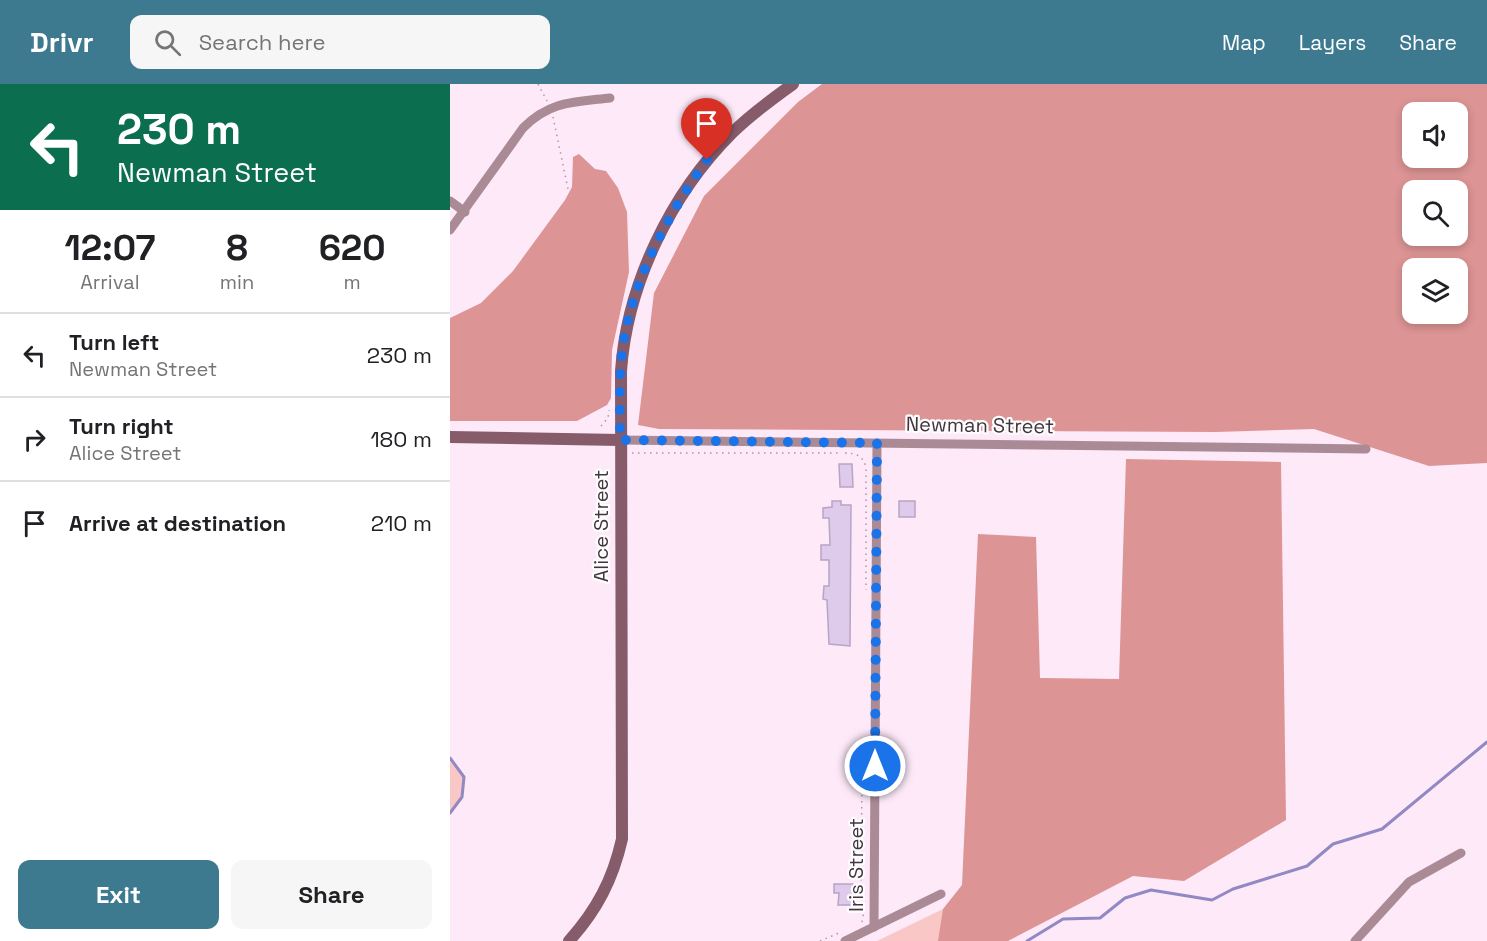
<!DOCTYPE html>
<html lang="en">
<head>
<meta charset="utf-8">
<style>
  :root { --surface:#fff; --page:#f6f6f6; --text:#202124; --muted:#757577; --line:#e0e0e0; --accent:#3d7a90 }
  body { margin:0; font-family:"Space Grotesk",sans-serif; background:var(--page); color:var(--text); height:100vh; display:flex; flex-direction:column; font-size:22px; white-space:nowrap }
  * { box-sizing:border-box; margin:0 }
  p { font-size:20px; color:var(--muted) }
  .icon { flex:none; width:33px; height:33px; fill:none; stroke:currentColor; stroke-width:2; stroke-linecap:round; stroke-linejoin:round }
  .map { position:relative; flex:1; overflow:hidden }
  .panel { display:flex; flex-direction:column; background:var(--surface); width:450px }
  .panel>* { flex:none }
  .hud { background:#0b6e4f; color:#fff; overflow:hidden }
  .controls { position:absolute; left:952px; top:18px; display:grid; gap:12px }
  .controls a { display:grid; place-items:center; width:66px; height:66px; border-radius:12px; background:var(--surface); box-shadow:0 3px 9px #0003; font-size:30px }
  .pin { position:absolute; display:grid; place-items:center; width:51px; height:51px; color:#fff; margin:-62px -26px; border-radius:50% 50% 50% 0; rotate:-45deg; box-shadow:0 0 6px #0007 }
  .pin .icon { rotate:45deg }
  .me { position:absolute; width:66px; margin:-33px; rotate:0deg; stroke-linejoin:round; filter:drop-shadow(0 0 4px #0008) }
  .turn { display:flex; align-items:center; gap:21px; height:126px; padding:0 18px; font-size:27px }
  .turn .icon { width:78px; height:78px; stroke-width:2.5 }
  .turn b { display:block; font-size:42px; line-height:51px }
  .eta { display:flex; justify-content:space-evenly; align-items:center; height:102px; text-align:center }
  .eta b { font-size:36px; font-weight:800; line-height:42px }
  .action { display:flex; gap:12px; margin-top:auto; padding:12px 18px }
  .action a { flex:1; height:69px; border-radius:12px; background:var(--accent); color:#fff; font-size:24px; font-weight:800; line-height:69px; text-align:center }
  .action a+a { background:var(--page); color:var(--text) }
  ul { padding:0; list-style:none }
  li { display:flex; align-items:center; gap:18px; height:84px; padding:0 18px; border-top:2px solid var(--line) }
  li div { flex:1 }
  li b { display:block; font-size:22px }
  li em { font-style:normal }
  header { display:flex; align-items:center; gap:36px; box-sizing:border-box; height:84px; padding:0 30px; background:var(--accent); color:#fff }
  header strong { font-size:28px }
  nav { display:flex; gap:33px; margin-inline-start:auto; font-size:21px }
  .search { width:420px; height:54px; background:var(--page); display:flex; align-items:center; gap:15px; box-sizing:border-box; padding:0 21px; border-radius:12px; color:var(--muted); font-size:22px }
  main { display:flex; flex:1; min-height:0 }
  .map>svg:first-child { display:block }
  .green { fill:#f9c8c6 }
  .forest { fill:#dc9494; fill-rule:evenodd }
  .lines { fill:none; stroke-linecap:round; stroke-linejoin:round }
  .stream { stroke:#9188c4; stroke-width:3 }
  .building { fill:#decaea; stroke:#b8a4c3; stroke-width:1.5 }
  .path { stroke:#a897a4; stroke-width:1.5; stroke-dasharray:1.5 4.5; stroke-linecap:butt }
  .street { stroke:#aa8b95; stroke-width:9 }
  .secondary { stroke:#865b6a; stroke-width:12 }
  .route { stroke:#1a73e8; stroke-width:10; stroke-dasharray:0 18 }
  .labels { text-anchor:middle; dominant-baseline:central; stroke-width:4.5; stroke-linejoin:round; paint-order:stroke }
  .street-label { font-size:20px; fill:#42353f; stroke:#fdfdfd }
</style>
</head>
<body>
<header>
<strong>Drivr</strong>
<div class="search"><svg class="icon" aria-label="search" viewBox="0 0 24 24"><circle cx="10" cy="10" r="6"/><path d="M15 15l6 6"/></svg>Search here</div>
<nav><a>Map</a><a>Layers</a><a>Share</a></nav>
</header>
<main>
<section class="panel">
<div class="hud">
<div class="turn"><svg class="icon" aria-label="left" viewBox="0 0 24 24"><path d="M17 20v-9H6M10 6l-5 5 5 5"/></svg><div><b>230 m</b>Newman Street</div></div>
</div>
<div class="eta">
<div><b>12:07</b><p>Arrival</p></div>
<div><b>8</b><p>min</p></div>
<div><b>620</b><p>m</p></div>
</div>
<ul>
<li><svg class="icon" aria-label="left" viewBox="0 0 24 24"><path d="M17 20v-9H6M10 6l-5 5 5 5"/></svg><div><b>Turn left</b><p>Newman Street</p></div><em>230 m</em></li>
<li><svg class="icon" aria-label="right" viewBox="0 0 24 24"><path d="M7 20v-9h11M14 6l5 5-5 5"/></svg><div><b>Turn right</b><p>Alice Street</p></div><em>180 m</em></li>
<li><svg class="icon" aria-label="arrive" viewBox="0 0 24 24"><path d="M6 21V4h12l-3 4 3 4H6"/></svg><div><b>Arrive at destination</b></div><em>210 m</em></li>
</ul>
<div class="action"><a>Exit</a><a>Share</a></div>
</section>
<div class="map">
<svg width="1037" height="857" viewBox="0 0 1037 857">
  <rect width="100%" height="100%" fill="#fde9f8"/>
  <g class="green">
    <path d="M0,674L14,693L12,713L0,729Z"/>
    <path d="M493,825L492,857H427Z"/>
  </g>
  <g class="forest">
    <path d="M372,0H1037V379L979,382L864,345L766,348L209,345L188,341L204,209L254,112L348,18ZM963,28H1008V74H963ZM963,106H1008V152H963ZM963,184H1008V230H963Z"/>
    <path d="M129,70L145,85L156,87L168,104L177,128L179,188L162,266L161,314L157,321L127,337H0V234L31,219L63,187L115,116L122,103L123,73Z"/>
    <path d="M676,375L831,378L836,736L734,797L683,792L558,857H488L493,825L512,801L528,450L586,453L590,594L669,595Z"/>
  </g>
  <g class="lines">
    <g class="stream">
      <path d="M0,674L14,693L12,713L0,729"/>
      <path d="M577,857L613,835L650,834L675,814L701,806L762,816L783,805L857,782L883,760L932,745L1037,658"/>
    </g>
  </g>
  <g class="building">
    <path d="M389,380H402L403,403H390Z"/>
    <path d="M382,417H391V421H401L400,562L379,560L377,516L373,515L374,502H379V476H371V461H380L379,434H373V424L382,423Z"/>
    <rect x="449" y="417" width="16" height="16"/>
    <path d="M384,800H403L402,821H388L389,809H384Z"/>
  </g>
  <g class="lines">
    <g class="path">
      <path d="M88,0L97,17"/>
      <path d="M103,33L118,105"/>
      <path d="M151,342L158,334L159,326"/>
      <path d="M182,369H391"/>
      <path d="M395,369C406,369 413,372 416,383V506"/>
      <path d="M412,838L414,827L411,811L412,691L415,685"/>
      <path d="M370,857L389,849"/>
    </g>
    <g class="street">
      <path d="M0,117L15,128"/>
      <path d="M0,146L73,44C100,17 124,18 160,14"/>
      <path d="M170,356L916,365"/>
      <path d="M424,843L427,359"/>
      <path d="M395,857L491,810"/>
      <path d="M905,857L959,798L1011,769"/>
    </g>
    <g class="secondary">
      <path d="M0,353L170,356"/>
      <path d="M119,857C147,826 163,795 172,755L171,287C177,200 221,110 282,49C300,31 322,15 343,0"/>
    </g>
  </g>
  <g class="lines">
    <path class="route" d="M257,76C217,132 181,198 172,268C169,297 170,327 170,356L427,359L425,682"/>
  </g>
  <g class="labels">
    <g class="street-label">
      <text transform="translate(530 341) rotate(1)">Newman Street</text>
      <text transform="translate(151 442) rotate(-90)">Alice Street</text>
      <text transform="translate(406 781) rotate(-90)">Iris Street</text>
    </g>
  </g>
</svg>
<div class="controls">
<a><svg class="icon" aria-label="sound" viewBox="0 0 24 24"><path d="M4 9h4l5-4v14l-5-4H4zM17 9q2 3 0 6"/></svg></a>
<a><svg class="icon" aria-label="search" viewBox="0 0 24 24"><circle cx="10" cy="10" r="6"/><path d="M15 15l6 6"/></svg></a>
<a><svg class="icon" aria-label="layers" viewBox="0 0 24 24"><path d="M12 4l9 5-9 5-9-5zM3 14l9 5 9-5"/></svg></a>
</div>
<div class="pin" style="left:257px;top:76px;background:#d93025"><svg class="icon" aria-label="arrive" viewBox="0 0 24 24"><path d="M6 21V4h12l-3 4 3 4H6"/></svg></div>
<svg class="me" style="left:425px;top:682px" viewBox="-20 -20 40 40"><circle r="17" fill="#1a73e8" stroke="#fff" stroke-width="3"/><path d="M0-11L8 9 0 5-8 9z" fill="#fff"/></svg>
</div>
</main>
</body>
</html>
